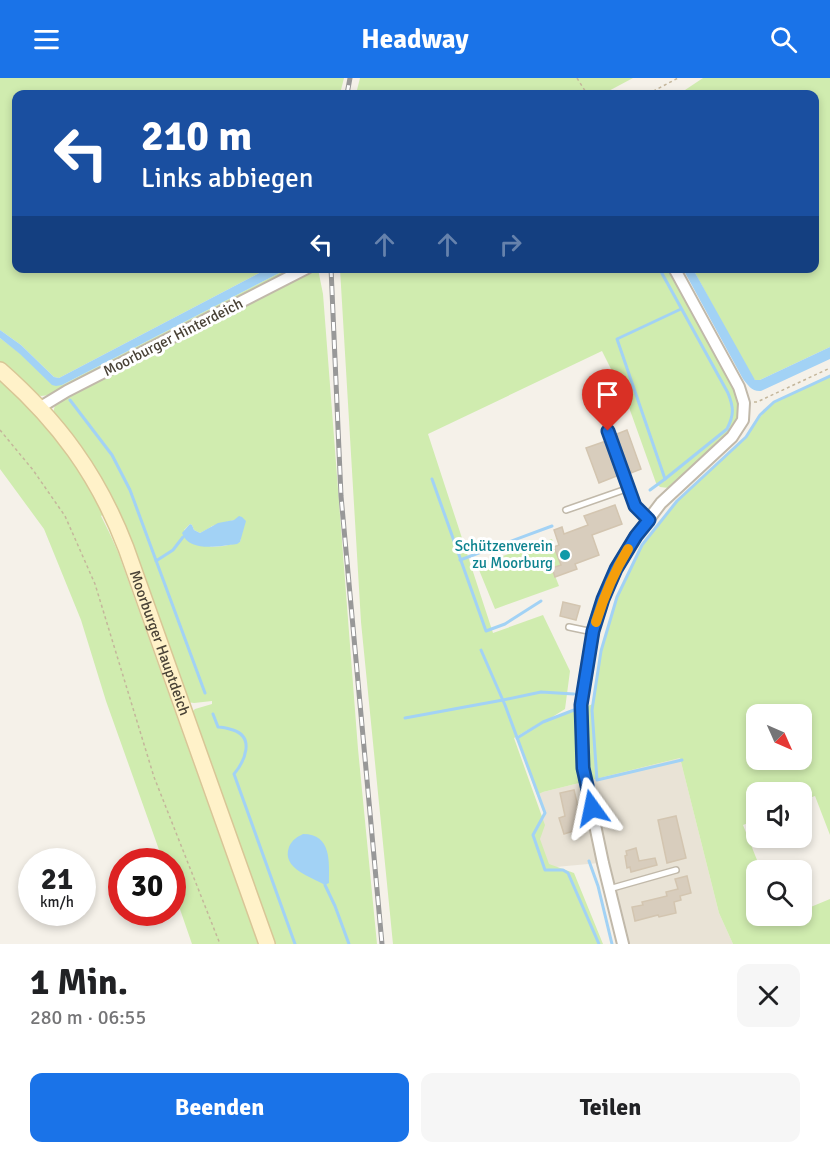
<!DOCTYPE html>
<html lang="de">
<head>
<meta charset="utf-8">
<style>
  :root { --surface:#fff; --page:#f6f6f6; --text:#202124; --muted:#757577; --accent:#1a73e8 }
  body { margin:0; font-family:Signika,sans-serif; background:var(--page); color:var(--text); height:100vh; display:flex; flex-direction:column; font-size:22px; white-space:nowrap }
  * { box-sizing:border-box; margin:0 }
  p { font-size:20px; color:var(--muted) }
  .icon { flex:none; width:33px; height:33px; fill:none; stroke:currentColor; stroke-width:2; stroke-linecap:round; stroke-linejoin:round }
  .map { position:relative; height:866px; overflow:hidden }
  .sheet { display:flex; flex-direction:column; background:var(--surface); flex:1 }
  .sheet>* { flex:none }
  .hud { position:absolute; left:12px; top:12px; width:807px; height:183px; border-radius:12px; box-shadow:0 3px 9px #0003; background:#1a4fa0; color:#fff; overflow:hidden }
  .needle { width:39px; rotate:135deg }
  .tools { position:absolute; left:746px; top:626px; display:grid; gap:12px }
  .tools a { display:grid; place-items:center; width:66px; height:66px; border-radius:12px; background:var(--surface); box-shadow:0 3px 9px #0003; font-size:30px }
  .speed { position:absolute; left:18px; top:770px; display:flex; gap:12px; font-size:30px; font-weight:700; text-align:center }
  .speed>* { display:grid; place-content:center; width:78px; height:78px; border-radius:50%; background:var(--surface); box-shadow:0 3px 9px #0003; line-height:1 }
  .speed small { font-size:15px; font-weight:400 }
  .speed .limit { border:9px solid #d22; background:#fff; color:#111 }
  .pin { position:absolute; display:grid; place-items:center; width:51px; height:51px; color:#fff; margin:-62px -26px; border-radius:50% 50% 50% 0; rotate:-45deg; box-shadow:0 0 6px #0007 }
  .pin .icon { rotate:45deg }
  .me { position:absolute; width:66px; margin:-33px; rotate:348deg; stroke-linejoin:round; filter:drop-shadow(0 0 4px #0008) }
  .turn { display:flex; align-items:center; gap:21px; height:126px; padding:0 30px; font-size:27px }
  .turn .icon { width:78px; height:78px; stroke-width:2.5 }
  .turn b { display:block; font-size:42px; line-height:51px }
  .lanes { display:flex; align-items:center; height:57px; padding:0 30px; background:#0003; justify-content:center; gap:30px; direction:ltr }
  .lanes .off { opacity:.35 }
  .round { display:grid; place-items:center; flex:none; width:63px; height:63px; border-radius:12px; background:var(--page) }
  .headline { display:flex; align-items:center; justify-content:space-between; height:102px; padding:0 30px }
  h1 { font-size:36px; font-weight:800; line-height:45px }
  .cta { display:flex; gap:12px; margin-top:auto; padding:12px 30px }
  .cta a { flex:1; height:69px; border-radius:12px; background:var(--accent); color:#fff; font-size:24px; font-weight:800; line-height:69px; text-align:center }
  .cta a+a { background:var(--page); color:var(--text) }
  header { display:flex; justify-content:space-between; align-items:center; height:78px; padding:0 30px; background:var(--accent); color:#fff; font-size:27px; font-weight:800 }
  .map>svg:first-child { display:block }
  .residential { fill:#e9e3d6 }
  .green { fill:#d0ecaf; fill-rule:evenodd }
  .water { fill:#a2d2f5 }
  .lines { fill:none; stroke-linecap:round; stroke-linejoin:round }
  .stream { stroke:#a2d2f5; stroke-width:3 }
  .building { fill:#d8cdbd; stroke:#d3c5b0; stroke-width:1.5 }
  .service-casing { stroke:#c1b9aa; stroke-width:8 }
  .minor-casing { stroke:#c1b9aa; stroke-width:14 }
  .secondary-casing { stroke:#d8c696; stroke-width:18 }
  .path { stroke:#c4b69b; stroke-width:1.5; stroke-dasharray:3 3; stroke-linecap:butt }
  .service { stroke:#fff; stroke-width:5 }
  .minor { stroke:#fff; stroke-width:10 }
  .secondary { stroke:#fff2c9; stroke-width:15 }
  .rail-casing { stroke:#989898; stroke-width:5 }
  .rail { stroke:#fff; stroke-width:3; stroke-dasharray:9; stroke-linecap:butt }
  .route-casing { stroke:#114b97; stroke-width:15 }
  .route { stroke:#1a73e8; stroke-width:10 }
  .slow { stroke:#f59e0b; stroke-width:10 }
  .culture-dot { fill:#0f9aa8; stroke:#fff; stroke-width:2 }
  .labels { text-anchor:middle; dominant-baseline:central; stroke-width:6; stroke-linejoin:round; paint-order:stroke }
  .street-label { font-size:15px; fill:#494236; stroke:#fff }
  .culture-label { font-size:15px; fill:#0d838f; stroke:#fff; text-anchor:end }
</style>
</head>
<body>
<header><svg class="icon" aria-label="menu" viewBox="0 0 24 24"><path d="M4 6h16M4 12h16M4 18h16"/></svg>Headway<svg class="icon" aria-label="search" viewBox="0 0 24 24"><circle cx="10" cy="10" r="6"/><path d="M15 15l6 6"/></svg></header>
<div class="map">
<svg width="830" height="866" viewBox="0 0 830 866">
  <rect width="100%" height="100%" fill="#f5f1e9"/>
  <path class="residential" d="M680,680L719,835L733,866H620L599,785L545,790L534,757L545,738L537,717L543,714Z"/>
  <g class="green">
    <path d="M0,0H344L340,16H16V190L267,191L59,300L54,299L21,267L0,252Z"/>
    <path d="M360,0H633L603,16H356Z"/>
    <path d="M703,0H830V269L760,302H755L751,298L693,191L814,190V16H679Z"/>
    <path d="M287,191H298L50,317L41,318L36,316L0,284V260L62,307Z"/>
    <path d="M318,191L323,216L358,671L377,866H273L212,686L191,635L195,631L212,626V623L194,625L187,624L119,438L54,337C52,324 64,316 76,315L290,201ZM234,442L241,457L240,464L224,468L211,469L184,452L190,446L192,447L194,452L200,455L208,451L212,448Z"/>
    <path d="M340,191H668L734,310C737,319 741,328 739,337C735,360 687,394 669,410L660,409L656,405L621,307L615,299L602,273L428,356L493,555L543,537L570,593L565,631L546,643L593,626L601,573L617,519L642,467L677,423L746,359L766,331L774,324L830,298V757L815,718L801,723V714H756V742L743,747L761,792H756V837H779L781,841L791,837H801V833L830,821V866H733L719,835L680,680L543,714L537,717L517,661L538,646L514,660L545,747L540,761L549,786L574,795L603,866H393L361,544ZM756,636H801V681H756Z"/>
    <path d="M0,298L55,354L105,435L101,438L109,454L118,474L258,866H192L173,811L172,783H163L106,623L81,542L44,451L0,391Z"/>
    <path d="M552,461L561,487L552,490L559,508L495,531L477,487Z"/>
  </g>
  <g class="water">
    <path d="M267,191H287L62,307L56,308L52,307L20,276L0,260V252L21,267L54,299L59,300Z"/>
    <path d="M683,191H693L755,302H760L830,269V281L761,313C752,314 748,307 743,301Z"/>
    <path d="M239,438L242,439L246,443L240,464L237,466C220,468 189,475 182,455L190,446L192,447L194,452L200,455L218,445L234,442Z"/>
    <path d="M303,756C332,756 329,784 329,805L325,807C312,799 281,791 289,769C292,762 297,759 303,756Z"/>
  </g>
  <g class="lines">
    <g class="stream">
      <path d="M659,190L728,315C734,330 734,337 727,351L665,401L617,261L681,231"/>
      <path d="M70,322L112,377L130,412L205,615"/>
      <path d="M432,401L486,553L505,546L541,523"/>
      <path d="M650,412L665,401"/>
      <path d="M460,482L552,448"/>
      <path d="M156,483L173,472L183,459"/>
      <path d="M481,572L505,627L545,735L533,757L545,792H563L568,795L599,866"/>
      <path d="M213,636L218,649C224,649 227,650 233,652C255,659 245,683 234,696L295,866"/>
      <path d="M405,640L503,622L541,614L574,616"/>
      <path d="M517,660L543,644L574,632"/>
      <path d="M682,682L597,702L592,632L601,573L617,519L642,467L677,423L746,359L760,337L774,324L830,298"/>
      <path d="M589,783L598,808L612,866"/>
      <path d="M325,807L335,828L349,866"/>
    </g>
  </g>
  <g class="building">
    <path d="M627,352L641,391L631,395V393L628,394L615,359L618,358L617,356Z"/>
    <path d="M606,363L619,397L599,405L586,370Z"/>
    <path d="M615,427L622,446L592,457L599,477L575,486L577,491L555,499L552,490L561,487L554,469L559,467L554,452L562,449L564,456L588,447L584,438Z"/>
    <path d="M563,524L580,528L576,542L560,538Z"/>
    <path d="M574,712L583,750L564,756L559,740L565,738L560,715Z"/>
    <path d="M676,738L686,780L667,785L658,742Z"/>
    <path d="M636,770L639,783L655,780L657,787L631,794L630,789L627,790L625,778L627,777L626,773Z"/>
    <path d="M687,798L691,815L680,818L681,822L674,824L676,835L659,839L658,837L635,843L632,829L643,827L642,824L667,818L666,814L678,811L675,801Z"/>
  </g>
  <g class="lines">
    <defs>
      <g id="service">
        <path d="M608,353L635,428L649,442"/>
        <path d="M566,432L629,410"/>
        <path d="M569,549L593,554"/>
        <path d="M609,811L676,792"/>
      </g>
      <g id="minor">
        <path d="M39,330L67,313L307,190"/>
        <path d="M623,866L603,785L583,690L581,627L593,553L603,521L616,491L636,458L661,425L732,359L743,342L744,325L739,309L674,190"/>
      </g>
      <g id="secondary">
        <path id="s1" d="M0,292C59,344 98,397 126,470L267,866"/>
      </g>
    </defs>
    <use href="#service" class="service-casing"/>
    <use href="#minor" class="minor-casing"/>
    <use href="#secondary" class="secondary-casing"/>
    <g class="path">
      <path d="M577,0L587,16"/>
      <path d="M648,16L678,0"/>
      <path d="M754,324H757L830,290"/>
      <path d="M0,352L33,392L65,438L95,506L154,699L220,866"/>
    </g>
    <use href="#service" class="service"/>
    <use href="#minor" class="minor"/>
    <use href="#secondary" class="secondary"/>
    <defs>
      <g id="rail">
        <path d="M347,16L350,0"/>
        <path d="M331,190L341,418L382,866"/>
      </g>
    </defs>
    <use href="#rail" class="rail-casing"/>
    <use href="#rail" class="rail"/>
  </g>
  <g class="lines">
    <defs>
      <path id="route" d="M592,730L583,690L581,627L593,553L603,521L616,491L636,458L649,442L635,428L608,353"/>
    </defs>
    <use href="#route" class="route-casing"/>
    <use href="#route" class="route"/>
    <path class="slow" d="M596,544C604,518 614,494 628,471"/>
  </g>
  <circle class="culture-dot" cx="565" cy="477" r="6"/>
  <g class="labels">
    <g class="street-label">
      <text transform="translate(173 259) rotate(-27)">Moorburger Hinterdeich</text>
      <text stroke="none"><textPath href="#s1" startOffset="321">Moorburger Hauptdeich</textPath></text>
    </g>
    <g class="culture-label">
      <text x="553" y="468">Schützenverein<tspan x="553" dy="17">zu Moorburg</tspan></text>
    </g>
  </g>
</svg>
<div class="tools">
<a><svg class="needle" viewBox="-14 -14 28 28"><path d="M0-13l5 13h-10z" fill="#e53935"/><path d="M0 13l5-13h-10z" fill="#757577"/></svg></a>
<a><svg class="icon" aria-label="sound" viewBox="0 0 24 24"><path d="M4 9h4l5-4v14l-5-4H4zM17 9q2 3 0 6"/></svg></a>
<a><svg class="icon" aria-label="search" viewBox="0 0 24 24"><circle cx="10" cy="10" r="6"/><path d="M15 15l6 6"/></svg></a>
</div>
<div class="speed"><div>21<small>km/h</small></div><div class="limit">30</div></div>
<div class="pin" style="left:608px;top:353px;background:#d93025"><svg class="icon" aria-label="arrive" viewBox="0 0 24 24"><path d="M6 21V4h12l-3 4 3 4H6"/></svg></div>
<svg class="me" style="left:592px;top:730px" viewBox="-20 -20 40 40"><path d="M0-17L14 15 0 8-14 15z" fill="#1a73e8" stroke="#fff" stroke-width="4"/></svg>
<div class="hud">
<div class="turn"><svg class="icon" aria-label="left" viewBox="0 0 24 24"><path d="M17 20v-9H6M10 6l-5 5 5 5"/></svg><div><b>210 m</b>Links abbiegen</div></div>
<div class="lanes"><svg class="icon" aria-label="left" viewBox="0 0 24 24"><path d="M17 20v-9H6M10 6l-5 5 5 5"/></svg><svg class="icon off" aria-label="ahead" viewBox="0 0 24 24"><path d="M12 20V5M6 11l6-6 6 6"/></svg><svg class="icon off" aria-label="ahead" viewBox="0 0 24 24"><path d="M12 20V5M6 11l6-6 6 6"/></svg><svg class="icon off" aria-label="right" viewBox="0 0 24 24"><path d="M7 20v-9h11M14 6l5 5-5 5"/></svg></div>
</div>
</div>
<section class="sheet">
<div class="headline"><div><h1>1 Min.</h1><p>280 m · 06:55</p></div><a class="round"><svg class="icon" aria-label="close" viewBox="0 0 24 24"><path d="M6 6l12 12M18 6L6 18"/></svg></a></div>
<div class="cta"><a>Beenden</a><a>Teilen</a></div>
</section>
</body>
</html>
